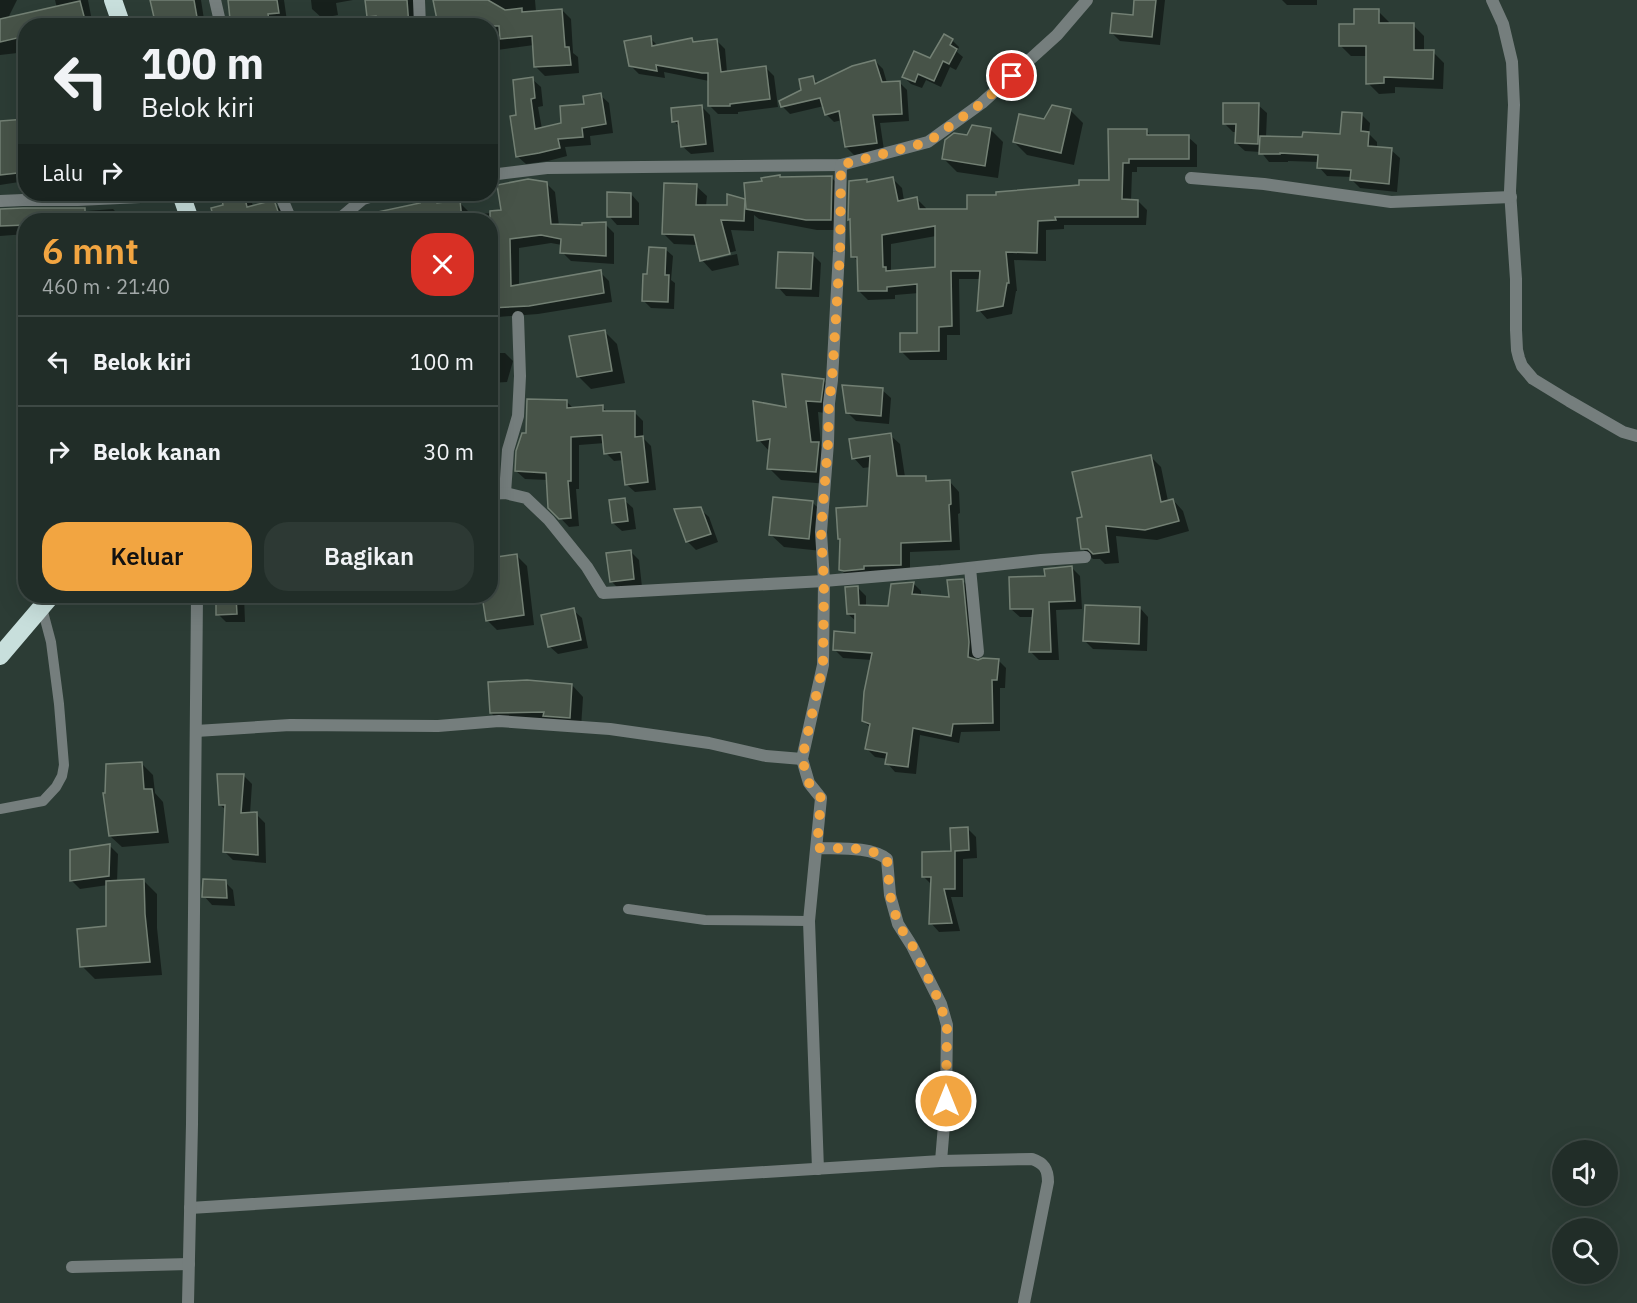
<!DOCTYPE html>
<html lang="id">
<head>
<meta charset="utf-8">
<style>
  :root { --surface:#212d28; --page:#2d3934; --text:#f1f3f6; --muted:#a2a8a8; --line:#3e4945; --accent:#f2a541 }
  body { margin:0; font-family:"IBM Plex Sans",sans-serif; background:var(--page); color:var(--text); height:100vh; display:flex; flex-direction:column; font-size:22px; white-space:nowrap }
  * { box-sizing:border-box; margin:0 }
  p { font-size:20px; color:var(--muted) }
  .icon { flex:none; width:33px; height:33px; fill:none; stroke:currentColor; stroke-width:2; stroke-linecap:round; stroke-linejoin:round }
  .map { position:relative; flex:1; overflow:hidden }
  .side { position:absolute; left:18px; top:213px; width:480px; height:390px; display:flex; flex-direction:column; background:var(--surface); border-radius:24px; box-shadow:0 6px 24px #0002,0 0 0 2px var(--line) }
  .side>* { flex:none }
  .hud { position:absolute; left:18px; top:18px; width:480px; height:183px; border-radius:24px; box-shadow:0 6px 24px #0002,0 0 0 2px var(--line); background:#212d28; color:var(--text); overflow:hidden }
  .tools { position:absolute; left:1552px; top:1140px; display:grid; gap:12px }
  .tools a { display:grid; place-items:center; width:66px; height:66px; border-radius:50%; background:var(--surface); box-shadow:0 6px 24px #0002,0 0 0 2px var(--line); font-size:30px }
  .pin { position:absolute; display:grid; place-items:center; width:51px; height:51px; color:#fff; margin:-26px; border:3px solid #fff; border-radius:50%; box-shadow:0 2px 6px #0007 }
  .me { position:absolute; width:66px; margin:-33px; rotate:0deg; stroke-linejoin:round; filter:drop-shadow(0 0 4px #0008) }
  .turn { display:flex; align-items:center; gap:21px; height:126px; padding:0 24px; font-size:27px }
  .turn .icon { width:78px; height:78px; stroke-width:2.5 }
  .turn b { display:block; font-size:42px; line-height:51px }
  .then { display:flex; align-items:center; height:57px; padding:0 24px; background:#0003; gap:12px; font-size:22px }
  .round { display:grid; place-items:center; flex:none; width:63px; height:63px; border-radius:24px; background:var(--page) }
  .summary { display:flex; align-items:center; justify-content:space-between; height:102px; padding:0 24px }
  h1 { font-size:36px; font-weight:600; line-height:45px; color:var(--accent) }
  .primary-button { display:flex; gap:12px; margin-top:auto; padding:12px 24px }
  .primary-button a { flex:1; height:69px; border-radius:24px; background:var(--accent); color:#111; font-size:24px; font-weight:600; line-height:69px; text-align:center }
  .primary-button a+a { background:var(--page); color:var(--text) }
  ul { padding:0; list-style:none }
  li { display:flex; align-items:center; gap:18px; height:90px; padding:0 24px; border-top:2px solid var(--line) }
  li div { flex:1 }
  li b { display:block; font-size:22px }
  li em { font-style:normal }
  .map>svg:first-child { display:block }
  .shadow { fill:#0007; fill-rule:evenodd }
  .building { fill:#475348; stroke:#738074; stroke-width:1.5; fill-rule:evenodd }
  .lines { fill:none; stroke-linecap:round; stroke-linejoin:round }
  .lane { stroke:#757e7d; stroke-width:10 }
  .street { stroke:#757e7d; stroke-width:12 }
  .highway { stroke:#c8dfdc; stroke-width:18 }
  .route { stroke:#f2a541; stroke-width:10; stroke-dasharray:0 18 }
</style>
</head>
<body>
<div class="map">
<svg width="1637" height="1303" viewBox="0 0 1637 1303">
  <rect width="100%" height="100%" fill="#2c3c35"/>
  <g class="shadow">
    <path d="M0,0H17L8,18L57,8L55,0H88L93,26H26V52L0,55Z"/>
    <path d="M163,0H201L205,26H158Z"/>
    <path d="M229,0H284L287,21L276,23V26H233Z"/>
    <path d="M311,0H353L336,3L338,15L322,18L312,9Z"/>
    <path d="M366,0H414L417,26H378L369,17Z"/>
    <path d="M435,0H535L536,12L562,10L571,19L573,53L578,57L579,73L545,76L536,67L534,45L490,51V26H438Z"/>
    <path d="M1136,0H1165L1160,45L1120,41L1111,32L1134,16Z"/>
    <path d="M1282,0H1317V5H1287Z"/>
    <path d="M1378,11L1389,22V25H1413L1424,36V51L1433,52L1444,63L1443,89L1395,87V93L1379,94L1368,83L1367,56H1351L1340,45L1355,26Z"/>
    <path d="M650,38L658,46L692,39L695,43L717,41L725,49L727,72L766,68L774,76L778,107L738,112V114H718L709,105V81L664,72L665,78L639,74L630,65Z"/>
    <path d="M952,40L959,47L957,52L963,57L956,70L950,67L941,87L926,80L922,88L911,84L904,77L931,60Z"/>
    <path d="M875,61L883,69L887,83L899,82L907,90L909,121L880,123L884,150L854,155L846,147L842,120L834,122L826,114L824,106L790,114L782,106L803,91L813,78L819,84Z"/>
    <path d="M532,79L541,87L543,106L538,107L542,129L562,124L600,95L609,103L613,133L590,136L591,145L565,147L567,156L548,161L526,164L517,156L518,116Z"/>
    <path d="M1258,105L1267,113L1266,137L1304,139L1342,136L1361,114L1370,123L1369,134L1377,142V148L1391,150L1400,158L1397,192L1360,188L1352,180V177L1327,176L1319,167V162L1288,161V162H1269L1261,152L1245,151L1236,143L1237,132H1233L1224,123Z"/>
    <path d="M701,106L710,115L714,152L691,154L682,146L680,128L674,121Z"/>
    <path d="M1070,110L1083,123L1074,165L1027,155L1014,142L1045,121Z"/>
    <path d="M26,121V194H49L50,200L29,201L20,191L19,182L0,185V123Z"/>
    <path d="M490,124L492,126L496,157L490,158Z"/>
    <path d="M990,129L1003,142L998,178L957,172L944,159L968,137Z"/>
    <path d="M1110,130H1146L1152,137H1188L1197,145V167H1137V172H1132L1131,201H1138L1147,210L1146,225H1064V229L1046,230V261L1014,260L1017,291H1016L1012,314L987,319L979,310L981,279H959L960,335H947V360H910L901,351L919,335V293L895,295V299L868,300L859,291V263L853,256L852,221L850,219L866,180L870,183L893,179L902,188L904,201L917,199L926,208V211H969L998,196L1110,182ZM936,236V269L891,272V244Z"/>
    <path d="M832,178L842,189V230H817L759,219L754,215V231L731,230L736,251L707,258V261L737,254L739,265L712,271L702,260L698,245L674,244L663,233L696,186L707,196L706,206H728L744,200L748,204Z"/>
    <path d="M546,183L555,192L559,226L583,227L605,224L614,233V264L571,261L562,252V245L551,243L519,248V286L600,272L609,281L612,302L538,314L498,317L490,309V220H391L390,211L436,199L441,204L459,202L468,211L469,215L503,212Z"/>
    <path d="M222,194H250L253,207L273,202L282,211L286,220H216L213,209L225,206Z"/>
    <path d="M631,194L639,203V225H617L609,216Z"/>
    <path d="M113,209L122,218L123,220H26V234L0,236V211L74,212Z"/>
    <path d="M665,249L673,256L671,280L675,283L674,309L651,308L644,301L649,275Z"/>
    <path d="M812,254L821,263L819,297L786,296L778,287Z"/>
    <path d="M604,331L617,344L625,383L591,389L578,376Z"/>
    <path d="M490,353H505L513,361L507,382L490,383Z"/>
    <path d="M823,380L835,392L832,414L818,412L821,446L831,456L828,484L781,480L769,468L770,452L759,440Z"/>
    <path d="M882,390L891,398L889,424L856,421L847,412Z"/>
    <path d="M566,401L574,409L602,407L608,412L635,413L643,421V438L651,446L656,490L635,492L626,484L624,460L614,461L606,453L605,443L579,445V489H576L579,526L569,527L550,507L548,480L525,479L516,471L527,434Z"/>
    <path d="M890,435L900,444L905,477L925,478L930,483L950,482L959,492L960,513L958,514L960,550L910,552V574L850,579L840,569L868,508L871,467L863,468L854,458Z"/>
    <path d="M1150,456L1161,467L1168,501L1173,500L1183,511L1189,531L1157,540L1116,536L1119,563L1105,564L1100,559H1093L1082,548L1084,519Z"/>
    <path d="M624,500L633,508L636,529L622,531L613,523Z"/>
    <path d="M813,503L826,516L822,551L784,547L770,534Z"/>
    <path d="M700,509L709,517L718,542L696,550L687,541Z"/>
    <path d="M630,551L639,560L642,587L620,590L611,581Z"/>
    <path d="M517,556L527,566L534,625L497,630L487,620L483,596H490Z"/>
    <path d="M1072,568L1080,576L1082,609L1056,610L1059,660H1039L1030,651L1034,617H1020L1011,609L1047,578Z"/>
    <path d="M962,580L970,588L976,661L998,660L1006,668L1005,688H1000V731L961,732L959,743L920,735L916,774L895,772L887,763L888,759L875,757L867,749L871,728L863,721L872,660L843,658L835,650L856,634L857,622L848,614L858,588L866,596V606L889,607L913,583L921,591V596L950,599Z"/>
    <path d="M218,596H244L245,622H226L218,614Z"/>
    <path d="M1140,608L1148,617L1147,651L1093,649L1084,640Z"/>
    <path d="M573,610L582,618L588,648L558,654L549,646Z"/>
    <path d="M572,685L583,697L581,728L502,724L491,713Z"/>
    <path d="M141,763L153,775L155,793L163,802L169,843L122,847L110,836Z"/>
    <path d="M244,776L252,784L250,814H256L265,823L266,863L233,860L224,851L226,810L220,805Z"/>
    <path d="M968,829L976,837L977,858L963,859V897H951L960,931L939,932L931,923L932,885L923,876L953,852Z"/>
    <path d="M109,845L118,854L117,882L144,881L157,894V928L162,975L95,979L82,966L108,927V885L80,889L72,881V851Z"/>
    <path d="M225,882L233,890L235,906L212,905L204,896Z"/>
  </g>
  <g class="building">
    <path d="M150,0H194L198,23L185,26H156Z"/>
    <path d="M228,0H277L279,13L268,14L270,26H235L233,19H230Z"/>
    <path d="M365,0H407L409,26H376V16L367,17Z"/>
    <path d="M433,0H488L505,10L522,8V12L562,9L565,47H569L571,65L534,67L532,36L500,39L499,26H467L466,22L438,25Z"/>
    <path d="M1134,0H1156L1152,37L1110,33L1112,13L1133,15Z"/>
    <path d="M80,1L85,20L58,26H26V36L0,42V19Z"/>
    <path d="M1354,9H1379V23H1414V50H1434L1433,79L1384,77V83L1366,84V46H1339V24H1354Z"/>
    <path d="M944,34L953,39L950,45L957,49L949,64L943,61L934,81L918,74L915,82L902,77L914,51L930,58Z"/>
    <path d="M651,36L652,46L692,38L693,42L717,39L721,72L766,66L770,99L730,104V106H708V73H702L656,65L657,71L629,66L624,41Z"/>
    <path d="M875,60L882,82L900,81L902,114L873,115L877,143L845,147L839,111L825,115L820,98L781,107L779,101L801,90L799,79L813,76L815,84L852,66Z"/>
    <path d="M533,77L535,98L531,99L535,129L561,123L560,106L584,104L583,96L601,93L606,124L582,128L583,137L558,139L560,148L539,153L516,157L510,116L516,115L513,80Z"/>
    <path d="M1223,103H1259L1258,144L1235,143L1236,124H1223Z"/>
    <path d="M702,105L706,144L681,147L678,121L672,122L671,108Z"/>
    <path d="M1052,105L1071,109L1061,153L1013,142L1019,114L1044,119Z"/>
    <path d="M1342,112L1362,113L1361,131L1369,132L1368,146L1392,148L1389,184L1350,180L1351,170L1317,168L1318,155L1280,153V154H1259L1260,136L1302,137L1303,132L1340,134Z"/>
    <path d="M26,119V172L0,175V121Z"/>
    <path d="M972,125L991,128L985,166L942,159L945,140L954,133L967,135Z"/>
    <path d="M1108,129H1147V135H1189V159H1129V163H1123L1122,199L1138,200V217H1055L1056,220L1038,221L1037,253L1006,252L1009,283H1007L1003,306L977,311L980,271H951L952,326L939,327V351L900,352V333H917V284L887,287V291H858L857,257H851L850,219L848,220L849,181L867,179V182L893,177L898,201L917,197L919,209H967V195H996V192L1079,185V180H1109ZM935,226V267L886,271V267H883L882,235Z"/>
    <path d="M780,175V177L832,176L831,220H806L746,209L744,183L762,181L761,178Z"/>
    <path d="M528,179L547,182L551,224L582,225V223L606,222V256L560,253L561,239L541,235L510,239L511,286L601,270L604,293L529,306L490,308V211L501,210L497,185Z"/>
    <path d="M664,183L697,184L696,205H727V194L745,199L744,221L721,220L730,254L700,261L694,235L662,234Z"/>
    <path d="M607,192L631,193V217H607Z"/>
    <path d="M221,194H244L247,207L274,200L281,220H214L211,208L223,205Z"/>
    <path d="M436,198L437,203L460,200L462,220H369L368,214L420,203L419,201Z"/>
    <path d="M23,208H85V220H26V225L0,226V209Z"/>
    <path d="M649,247L666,248L665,275H669L668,302L642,301L643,274H647Z"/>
    <path d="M778,252L813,253L811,289L776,288Z"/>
    <path d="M605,330L612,371L577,377L569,336Z"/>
    <path d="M782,374L824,379L821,402L806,401L811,442H819L816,472L767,469L770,439L757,441L753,401L786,407Z"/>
    <path d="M842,385L883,388L881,416L846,413Z"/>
    <path d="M527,399L567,400V408L603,405V411H635V437L643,436L648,482L625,485L621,452L604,454L602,435L571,437V481H568L571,518L559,519L548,508L546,473L515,471L516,451L522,433H526Z"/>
    <path d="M891,433L897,476H926V481L950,480L951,504L949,505L951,541L901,543V565L864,566V569L844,571L839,570L840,539H838L836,508L867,506L870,456L852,459L849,439Z"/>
    <path d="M1151,455L1161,502L1173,499L1179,521L1145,530L1106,526L1109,552L1093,554L1088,549H1081L1077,518L1082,517L1072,472Z"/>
    <path d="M773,497L813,501L809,539L769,535Z"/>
    <path d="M625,498L628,521L612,523L609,500Z"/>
    <path d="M701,507L711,534L686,542L674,509Z"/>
    <path d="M631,550L634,579L610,582L606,553Z"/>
    <path d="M517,554L524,615L486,621L482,596H490V558Z"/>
    <path d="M1072,566L1075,601L1049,602L1051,652H1029L1033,609H1010L1009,577L1045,576L1044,569Z"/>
    <path d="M963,579L969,642L968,657L978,660L983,658L999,659L997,680H992L993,723L953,724L951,736L913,728L908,767L885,764L887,753L865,749L870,724L862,721L864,692L872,653L833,650L834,631L855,633V614H847L845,587L858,586L859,605L888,606L891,584L914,582L912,594L949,597L947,580Z"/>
    <path d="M216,596H236L237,614L216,615Z"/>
    <path d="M1085,605L1140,607L1139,644L1083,641Z"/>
    <path d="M574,608L581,640L548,647L541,615Z"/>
    <path d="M527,680L572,684L570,718L543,716L544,712L490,713L488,682Z"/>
    <path d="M142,762L144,789H152L158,832L109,836L103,793H105L106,764Z"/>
    <path d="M217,774H244L241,813L257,812L258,855L223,852L225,805H219Z"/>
    <path d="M968,827L969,850L955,851V889H944L952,923L929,924L931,877H922V852L951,851L950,828Z"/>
    <path d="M110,844L109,876L70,881V850Z"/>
    <path d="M144,879L145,914L150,962L80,967L77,929L106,926V881Z"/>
    <path d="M203,879L226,880L227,898L202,897Z"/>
  </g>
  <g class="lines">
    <g class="lane">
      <path d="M0,809L43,801L56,787L62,776L64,765L59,704L51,642L42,608"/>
      <path d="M628,909L705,920L809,921"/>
    </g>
    <g class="street">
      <path d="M215,0L221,26"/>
      <path d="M419,0L420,26"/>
      <path d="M1492,0L1503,24L1512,62L1514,105L1510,191L1516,279V330L1517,350L1519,358L1522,366L1533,379L1569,401L1623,432L1637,436"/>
      <path d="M490,175L547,168L841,165L928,142L982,103L1057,35L1087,0"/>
      <path d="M1191,178L1264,184L1391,202L1511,197"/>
      <path d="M280,194L291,220"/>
      <path d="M0,201L23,200H78L182,195"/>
      <path d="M338,220L363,199L380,194"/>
      <path d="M505,493L508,450L518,416L520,376L518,317"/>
      <path d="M490,494L505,493L526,498L549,520L587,567L603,593L824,581L941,571L1041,560L1085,557"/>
      <path d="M970,568L978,652"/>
      <path d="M196,731L290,725L438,726L499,721L610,729L709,743L766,756L802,759"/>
      <path d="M817,848C838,849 870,846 887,859L890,895L898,924L912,946L941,1004L947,1025L946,1101L941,1161"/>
      <path d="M818,1169L809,921L821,798L809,783L802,759L823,665L824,581L821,532L828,443L829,403L832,380L839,252L841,165"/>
      <path d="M190,1208L941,1161L1032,1159C1044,1163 1048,1169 1048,1182L1024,1303"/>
      <path d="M72,1267L189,1264"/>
      <path d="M188,1303L192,1124L197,596"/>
    </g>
    <g class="highway">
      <path d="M113,0L122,26"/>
      <path d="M181,194L190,220"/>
      <path d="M0,656L51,596"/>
    </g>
  </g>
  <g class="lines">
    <path class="route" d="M946,1101L947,1025L940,1004L934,990L912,945L898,924L890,895L887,859C869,845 839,849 817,848L821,798L809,783L802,759L823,665L824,581L821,532L828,443L829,403L832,380L840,252L841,165L928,142L982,103L1012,76"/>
  </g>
</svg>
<div class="tools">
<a><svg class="icon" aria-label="sound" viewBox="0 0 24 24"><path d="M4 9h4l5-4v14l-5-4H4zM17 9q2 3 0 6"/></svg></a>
<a><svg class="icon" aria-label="search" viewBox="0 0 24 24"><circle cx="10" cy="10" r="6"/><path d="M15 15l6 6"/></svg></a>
</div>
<div class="pin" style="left:1012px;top:76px;background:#d93025"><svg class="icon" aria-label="arrive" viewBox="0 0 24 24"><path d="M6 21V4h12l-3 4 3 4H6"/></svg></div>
<svg class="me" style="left:946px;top:1101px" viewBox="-20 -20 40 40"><circle r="17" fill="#f2a541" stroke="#fff" stroke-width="3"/><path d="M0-11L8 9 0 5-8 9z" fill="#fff"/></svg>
<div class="hud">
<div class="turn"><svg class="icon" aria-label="left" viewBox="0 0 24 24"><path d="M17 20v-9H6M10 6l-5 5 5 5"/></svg><div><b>100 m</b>Belok kiri</div></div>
<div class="then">Lalu<svg class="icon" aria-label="right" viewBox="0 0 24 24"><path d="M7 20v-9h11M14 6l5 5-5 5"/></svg></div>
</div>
<section class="side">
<div class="summary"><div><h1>6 mnt</h1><p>460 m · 21:40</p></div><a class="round" style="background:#d93025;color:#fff"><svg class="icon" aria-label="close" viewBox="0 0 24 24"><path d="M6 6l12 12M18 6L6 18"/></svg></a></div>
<ul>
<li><svg class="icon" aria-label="left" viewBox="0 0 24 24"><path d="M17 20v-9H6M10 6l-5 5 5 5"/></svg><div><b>Belok kiri</b></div><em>100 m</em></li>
<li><svg class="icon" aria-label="right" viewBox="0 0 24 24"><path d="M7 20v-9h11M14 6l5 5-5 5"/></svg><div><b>Belok kanan</b></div><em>30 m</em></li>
</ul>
<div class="primary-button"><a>Keluar</a><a>Bagikan</a></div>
</section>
</div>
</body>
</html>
